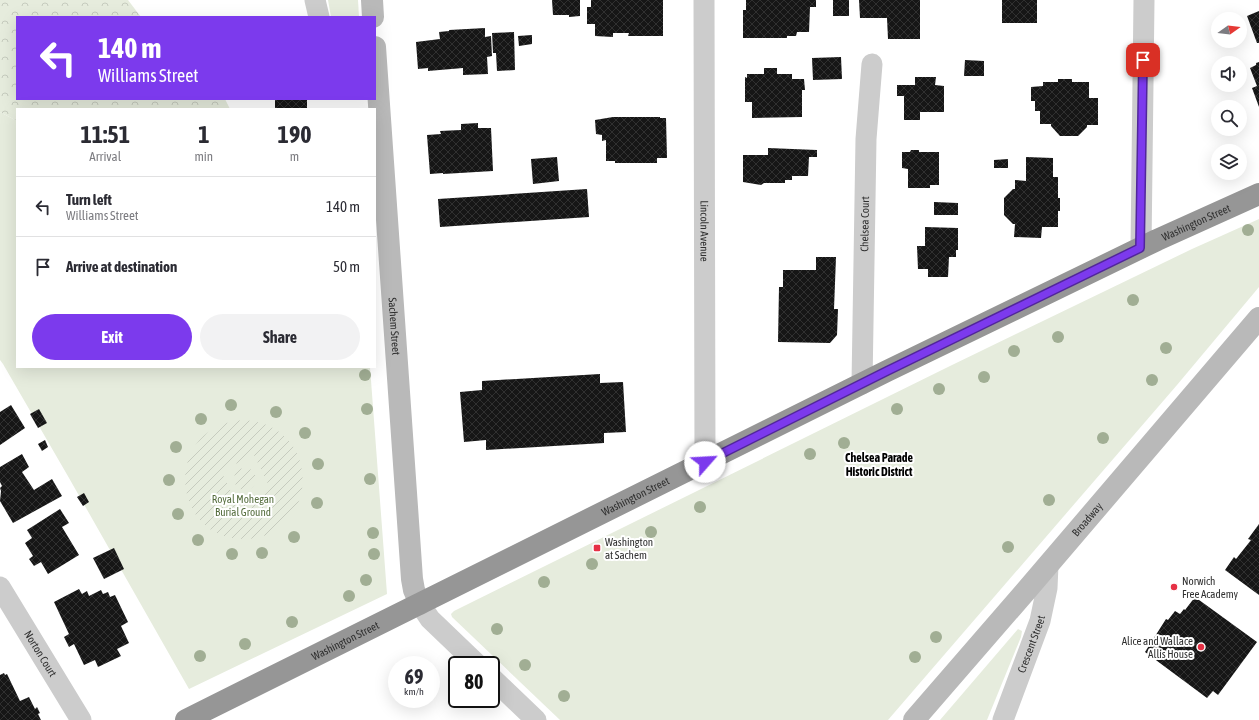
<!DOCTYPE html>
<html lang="en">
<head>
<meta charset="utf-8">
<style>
  :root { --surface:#fff; --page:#f2f2f3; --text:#2b2b33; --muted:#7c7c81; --line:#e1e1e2; --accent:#7c3aed }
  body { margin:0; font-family:"Asap Condensed",sans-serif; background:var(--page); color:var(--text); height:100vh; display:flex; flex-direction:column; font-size:15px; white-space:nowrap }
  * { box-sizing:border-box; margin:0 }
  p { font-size:13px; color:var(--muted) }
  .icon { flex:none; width:22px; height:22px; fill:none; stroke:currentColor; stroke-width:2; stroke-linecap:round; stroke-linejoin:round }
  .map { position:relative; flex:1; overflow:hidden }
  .details { position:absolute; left:16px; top:108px; width:360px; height:260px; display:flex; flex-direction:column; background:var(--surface); border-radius:0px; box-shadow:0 4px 16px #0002 }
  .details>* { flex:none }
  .banner { position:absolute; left:16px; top:16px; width:360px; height:84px; border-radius:0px; box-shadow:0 4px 16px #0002; background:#7c3aed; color:#fff; overflow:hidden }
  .needle { width:26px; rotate:76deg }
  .buttons { position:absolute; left:1211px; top:12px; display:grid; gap:8px }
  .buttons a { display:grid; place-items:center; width:36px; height:36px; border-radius:50%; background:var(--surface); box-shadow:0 4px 16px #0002; font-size:20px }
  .speed { position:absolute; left:388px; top:656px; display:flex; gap:8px; font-size:20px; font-weight:700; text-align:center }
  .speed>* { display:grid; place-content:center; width:52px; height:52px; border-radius:50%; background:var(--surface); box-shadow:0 4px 16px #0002; line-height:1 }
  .speed small { font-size:10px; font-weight:400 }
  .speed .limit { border:2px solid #111; border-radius:6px; background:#fff; color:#111 }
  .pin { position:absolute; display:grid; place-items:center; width:34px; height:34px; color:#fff; margin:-17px; border-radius:8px; box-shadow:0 2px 6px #0006 }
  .me { position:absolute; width:44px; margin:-22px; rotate:64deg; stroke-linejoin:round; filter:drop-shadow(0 0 3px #0008) }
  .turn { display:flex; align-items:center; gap:14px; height:84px; padding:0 16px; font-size:18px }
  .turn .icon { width:52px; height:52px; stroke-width:2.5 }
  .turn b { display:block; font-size:28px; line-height:34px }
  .eta { display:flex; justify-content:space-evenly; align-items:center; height:68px; text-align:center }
  .eta b { font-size:24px; font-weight:700; line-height:28px }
  .button { display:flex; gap:8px; margin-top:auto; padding:8px 16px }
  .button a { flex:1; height:46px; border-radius:24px; background:var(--accent); color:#fff; font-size:16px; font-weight:700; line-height:46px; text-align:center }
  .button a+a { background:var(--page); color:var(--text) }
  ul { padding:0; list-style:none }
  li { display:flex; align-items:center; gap:12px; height:60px; padding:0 16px; border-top:1px solid var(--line) }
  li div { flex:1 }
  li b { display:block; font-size:15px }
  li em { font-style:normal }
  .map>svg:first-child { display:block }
  .green { fill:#e6ecdd }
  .forest { fill:url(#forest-crowns) }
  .garden { fill:url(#garden-furrows); fill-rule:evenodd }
  .building { fill:url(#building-cross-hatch) }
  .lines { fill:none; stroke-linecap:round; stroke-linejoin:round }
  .street { stroke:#ccc; stroke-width:21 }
  .secondary { stroke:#b9b9b9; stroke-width:22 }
  .highway { stroke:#969696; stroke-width:22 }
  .tree { fill:#a1ae94 }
  .route-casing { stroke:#51269a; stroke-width:10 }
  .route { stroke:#7c3aed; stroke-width:7 }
  .poi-dot { fill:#e63145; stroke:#fff; stroke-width:1.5 }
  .labels { text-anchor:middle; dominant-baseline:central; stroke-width:4; stroke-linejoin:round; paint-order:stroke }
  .street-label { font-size:11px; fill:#2f2f2f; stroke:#fff }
  .park-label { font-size:11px; fill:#546c3c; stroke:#fff }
  .poi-label { font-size:11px; fill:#2f2f2f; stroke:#fff; text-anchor:start }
  .neighbourhood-label { font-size:12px; font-weight:bold; fill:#000; stroke:#fff }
</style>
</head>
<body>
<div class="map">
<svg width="1259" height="720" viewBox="0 0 1259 720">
  <defs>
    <pattern id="forest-crowns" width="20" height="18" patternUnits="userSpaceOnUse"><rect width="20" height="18" fill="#e6ecdd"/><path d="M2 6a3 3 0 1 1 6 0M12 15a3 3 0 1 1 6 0" fill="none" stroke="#c6cbbe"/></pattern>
    <pattern id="garden-furrows" width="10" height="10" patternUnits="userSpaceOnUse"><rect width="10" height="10" fill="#e6ecdd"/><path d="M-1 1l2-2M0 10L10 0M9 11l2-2" fill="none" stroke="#c6cbbe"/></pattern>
    <pattern id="building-cross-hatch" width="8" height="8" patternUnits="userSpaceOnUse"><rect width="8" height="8" fill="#161616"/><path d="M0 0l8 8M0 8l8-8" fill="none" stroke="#303030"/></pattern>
  </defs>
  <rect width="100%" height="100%" fill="#fff"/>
  <g class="green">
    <path d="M328,0H358L359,17H331Z"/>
    <path d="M0,112L17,121V367H370L387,594L189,689L69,478L3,364L0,360Z"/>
    <path d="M1259,219V287L1177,385L888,720H560L452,617L451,614L454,611L950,366L1192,249Z"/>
    <path d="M1018,629L1022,631L1021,637L987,720H940Z"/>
  </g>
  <path class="forest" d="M0,0H128L141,17H17V99H225L230,109H17V121L0,112Z"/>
  <g class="garden">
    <path d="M244,420C326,426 318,538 245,539C169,540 162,425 244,420ZM254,455L270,488L237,504L221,471Z"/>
    <circle cx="245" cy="479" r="11"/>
  </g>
  <g class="building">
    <path d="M552,0H580V16L569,17V15H553Z"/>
    <path d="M591,0H663V36H628L629,33H613V37L595,36V24H587V7H591Z"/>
    <path d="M746,0H816V7H810L809,32H797L796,36H787V38H743V10H746Z"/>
    <rect x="833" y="0" width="16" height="16"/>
    <path d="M859,0H920V39H888L887,18H860Z"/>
    <rect x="1002" y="0" width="35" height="23"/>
    <path d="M1259,11V43H1257L1247,16Z"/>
    <path d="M485,28V37L491,36L492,56L487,57L488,74L463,75V68L428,71V68L418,69L416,42L440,39L439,32L449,31V30Z"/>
    <path d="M514,32L515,70L497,71L496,53H493L492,33Z"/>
    <path d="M532,35V44L519,46L518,36Z"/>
    <path d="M841,57L842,79L813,80L812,58Z"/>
    <path d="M965,60L984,61V76H964Z"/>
    <path d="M1259,62V107L1252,88L1257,86L1250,68L1256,65V63Z"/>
    <path d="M764,68H777V74H792V79H804L805,90H802V117L752,118V102H745V77L747,78V74H764Z"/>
    <path d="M915,77H936L935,85L944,86V112H920V120H904V96H897V85H915Z"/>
    <path d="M1058,79H1072V82H1089V98H1098V125H1087V127L1078,136H1060L1051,126V124H1040V111H1035V101H1031V87L1043,86V82H1058Z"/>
    <rect x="275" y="99" width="32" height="10"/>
    <path d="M613,117H660V118H666L667,158H657V163H615V161H606V140L602,141V135L596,134L595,120Z"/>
    <path d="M478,123V128H491L493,171L443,174V173L430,174L427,135L441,134L440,131L461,130V124Z"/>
    <path d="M768,148L817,150V157H809L808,176H792V180H785V183H764L761,185L743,182V155H768Z"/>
    <path d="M911,150H919V152H939V185H930V188H908V169L902,168V152H910Z"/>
    <path d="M557,157L559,181L533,184L531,159Z"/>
    <path d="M1026,157L1053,158V177H1058V198H1060V211H1058V227H1042L1041,238L1014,237L1015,224H1013L1004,215V198L1013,189H1015V180L1026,181Z"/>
    <path d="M1008,159V168H994V160Z"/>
    <path d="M587,189L589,217L440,227L438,199Z"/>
    <path d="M934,202L958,203V215H934Z"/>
    <path d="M925,227L958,228V250H956V257H949L948,277H928V269H918L917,246H925Z"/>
    <path d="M816,257H836L834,309H838L837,335L830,343L778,342L779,287H783V270H816Z"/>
    <path d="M600,374V383L623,382L626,432L604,433V443L486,450V440L464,442L460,392L482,390V381Z"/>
    <path d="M11,405L25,428L0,445V412Z"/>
    <path d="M39,409L47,423L38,428L30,414Z"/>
    <path d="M45,440L48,447L42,451L38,444Z"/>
    <path d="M22,454L29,467L22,472L34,490L52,479L62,496L13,523L0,501L1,491L0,488L2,486L0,482V467Z"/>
    <path d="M84,493L89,502L83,506L77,497Z"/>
    <path d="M60,509L69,523L62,527L79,555L48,574L41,562L34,566L29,559L33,556L25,543L32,538L27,530Z"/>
    <path d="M1259,524V595L1225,570L1234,557L1236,559L1251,540L1248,539Z"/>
    <path d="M114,548L124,569L104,579L93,558Z"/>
    <path d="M79,589L82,594L87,591L89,596L101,590L103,594L108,592L110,597L115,595L128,622L121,626L129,643L117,649L121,656L98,667L95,660L84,665L74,644L69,647L64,637L69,634L54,602Z"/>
    <path d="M1195,597L1257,642L1218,695L1213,691L1207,698L1145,652L1166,619L1168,620L1175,611L1180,614L1184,609L1185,610Z"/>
    <path d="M4,673L5,675L7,674L20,701L29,697L35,709L37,707L40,713L38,714L41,720H0V675Z"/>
  </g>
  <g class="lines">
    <g class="street">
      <path d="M315,0L319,17"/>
      <path id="s1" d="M704,0L705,462"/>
      <path d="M1141,248L1144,0"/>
      <path id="s2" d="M862,384L866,139L872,64"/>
      <path id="s3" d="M0,587L81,720"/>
      <path d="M420,604L430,619L478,665"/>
      <path d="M491,677L536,720"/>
      <path id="s4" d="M1003,720L1040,621L1047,588L1048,565"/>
    </g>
    <g class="secondary">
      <path d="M372,0L373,17"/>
      <path id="s5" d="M375,47L412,579L414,590L420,604"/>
      <path id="s6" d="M914,720L1025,592L1259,318"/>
    </g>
    <path class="highway" id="s7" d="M186,720L887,371L1157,240L1259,194"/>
  </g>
  <g class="tree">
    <circle cx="1248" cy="230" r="6"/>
    <circle cx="1133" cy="300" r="6"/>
    <circle cx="1058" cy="337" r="6"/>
    <circle cx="1166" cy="348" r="6"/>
    <circle cx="1014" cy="351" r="6"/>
    <circle cx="365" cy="375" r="6"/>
    <circle cx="984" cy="377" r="6"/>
    <circle cx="1152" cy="380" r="6"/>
    <circle cx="939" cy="389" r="6"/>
    <circle cx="231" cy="405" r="6"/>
    <circle cx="367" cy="409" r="6"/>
    <circle cx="897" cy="409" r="6"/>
    <circle cx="276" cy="412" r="6"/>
    <circle cx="201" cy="419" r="6"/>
    <circle cx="305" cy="433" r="6"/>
    <circle cx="1103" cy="438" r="6"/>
    <circle cx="844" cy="443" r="6"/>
    <circle cx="176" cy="447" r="6"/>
    <circle cx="810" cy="454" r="6"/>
    <circle cx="318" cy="464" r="6"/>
    <circle cx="370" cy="479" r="6"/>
    <circle cx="169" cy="480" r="6"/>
    <circle cx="1049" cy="500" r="6"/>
    <circle cx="317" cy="503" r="6"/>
    <circle cx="700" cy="507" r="6"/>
    <circle cx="178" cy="514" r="6"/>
    <circle cx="651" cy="532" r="6"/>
    <circle cx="373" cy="533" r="6"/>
    <circle cx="294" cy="537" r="6"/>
    <circle cx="198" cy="540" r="6"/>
    <circle cx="1008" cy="547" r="6"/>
    <circle cx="262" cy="553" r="6"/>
    <circle cx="232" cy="554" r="6"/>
    <circle cx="374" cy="554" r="6"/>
    <circle cx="592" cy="564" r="6"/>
    <circle cx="366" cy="580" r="6"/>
    <circle cx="544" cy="582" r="6"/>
    <circle cx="349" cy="596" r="6"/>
    <circle cx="292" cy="622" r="6"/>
    <circle cx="497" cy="629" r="6"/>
    <circle cx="936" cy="637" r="6"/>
    <circle cx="245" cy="644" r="6"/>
    <circle cx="200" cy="656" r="6"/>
    <circle cx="915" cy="657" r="6"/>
    <circle cx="525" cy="665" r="6"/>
    <circle cx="564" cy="696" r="6"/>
  </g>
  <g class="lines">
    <defs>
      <path id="route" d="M705,462L887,371L1140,248L1143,60"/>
    </defs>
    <use href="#route" class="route-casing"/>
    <use href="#route" class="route"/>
  </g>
  <g class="poi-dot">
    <rect x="593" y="544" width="8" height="8" rx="2"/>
    <circle cx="1174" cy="587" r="4"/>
    <circle cx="1201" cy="647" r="4"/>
  </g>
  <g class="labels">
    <g class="street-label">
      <text stroke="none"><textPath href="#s7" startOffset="1126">Washington Street</textPath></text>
      <text stroke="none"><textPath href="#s2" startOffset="160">Chelsea Court</textPath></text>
      <text stroke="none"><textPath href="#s1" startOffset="231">Lincoln Avenue</textPath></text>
      <text stroke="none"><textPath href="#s5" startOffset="280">Sachem Street</textPath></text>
      <text stroke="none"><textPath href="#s7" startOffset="502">Washington Street</textPath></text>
      <text stroke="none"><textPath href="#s6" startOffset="265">Broadway</textPath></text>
      <text stroke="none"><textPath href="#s7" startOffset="178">Washington Street</textPath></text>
      <text stroke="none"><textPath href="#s4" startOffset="81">Crescent Street</textPath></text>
      <text stroke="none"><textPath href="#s3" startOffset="78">Norton Court</textPath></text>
    </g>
    <g class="park-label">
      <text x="243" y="499">Royal Mohegan<tspan x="243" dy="13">Burial Ground</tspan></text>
    </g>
    <g class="poi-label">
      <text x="605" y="542">Washington<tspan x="605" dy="13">at Sachem</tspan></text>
      <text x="1182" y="581">Norwich<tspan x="1182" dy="13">Free Academy</tspan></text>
      <text x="1193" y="641" text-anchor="end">Alice and Wallace<tspan x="1193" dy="13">Allis House</tspan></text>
    </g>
    <g class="neighbourhood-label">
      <text x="879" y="458">Chelsea Parade<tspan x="879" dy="14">Historic District</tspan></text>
    </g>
  </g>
</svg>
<div class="buttons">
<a><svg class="needle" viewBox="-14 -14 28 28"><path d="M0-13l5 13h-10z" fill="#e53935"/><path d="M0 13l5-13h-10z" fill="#7c7c81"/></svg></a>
<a><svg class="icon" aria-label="sound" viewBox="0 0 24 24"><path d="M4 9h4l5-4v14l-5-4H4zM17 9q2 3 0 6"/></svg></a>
<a><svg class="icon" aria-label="search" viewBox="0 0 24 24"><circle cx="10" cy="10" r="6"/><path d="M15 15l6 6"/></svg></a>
<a><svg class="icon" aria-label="layers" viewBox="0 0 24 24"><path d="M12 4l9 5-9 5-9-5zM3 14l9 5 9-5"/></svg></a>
</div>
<div class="speed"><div>69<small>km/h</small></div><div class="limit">80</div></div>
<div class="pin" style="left:1143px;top:60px;background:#d93025"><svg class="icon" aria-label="arrive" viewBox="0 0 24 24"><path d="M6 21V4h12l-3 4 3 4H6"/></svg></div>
<svg class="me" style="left:705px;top:462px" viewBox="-20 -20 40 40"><circle r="19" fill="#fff"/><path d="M0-13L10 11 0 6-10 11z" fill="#7c3aed"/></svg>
<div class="banner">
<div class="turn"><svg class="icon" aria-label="left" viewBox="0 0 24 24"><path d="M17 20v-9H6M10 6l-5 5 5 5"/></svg><div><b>140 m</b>Williams Street</div></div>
</div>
<section class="details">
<div class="eta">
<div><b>11:51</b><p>Arrival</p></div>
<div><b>1</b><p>min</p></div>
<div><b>190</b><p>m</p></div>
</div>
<ul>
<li><svg class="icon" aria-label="left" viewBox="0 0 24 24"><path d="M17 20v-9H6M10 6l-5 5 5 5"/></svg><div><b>Turn left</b><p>Williams Street</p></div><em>140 m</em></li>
<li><svg class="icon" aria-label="arrive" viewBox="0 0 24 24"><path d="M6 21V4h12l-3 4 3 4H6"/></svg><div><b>Arrive at destination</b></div><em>50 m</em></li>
</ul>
<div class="button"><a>Exit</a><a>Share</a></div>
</section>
</div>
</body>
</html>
